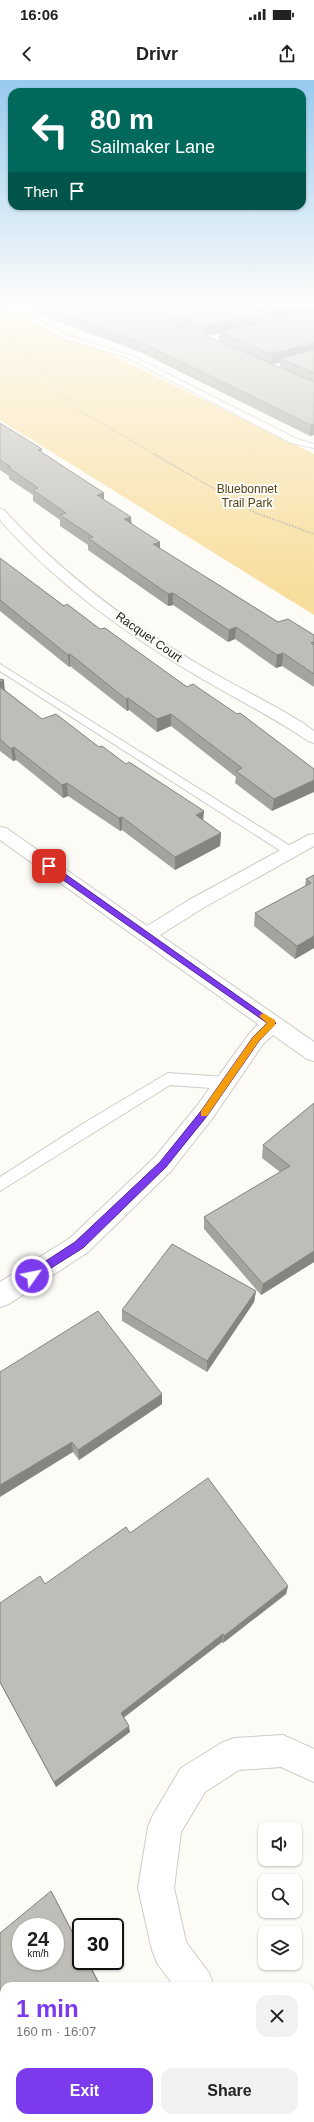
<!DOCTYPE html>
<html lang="en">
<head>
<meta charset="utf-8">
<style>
  :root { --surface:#fff; --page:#f2f2f2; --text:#222; --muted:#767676; --accent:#7c3aed }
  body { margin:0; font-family:Helvetica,sans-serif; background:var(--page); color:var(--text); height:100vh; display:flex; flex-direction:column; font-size:15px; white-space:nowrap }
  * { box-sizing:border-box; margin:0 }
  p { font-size:13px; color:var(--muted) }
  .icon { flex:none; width:22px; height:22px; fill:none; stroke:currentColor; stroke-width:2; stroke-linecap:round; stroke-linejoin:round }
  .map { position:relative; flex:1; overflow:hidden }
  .panel { position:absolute; left:0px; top:1902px; width:314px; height:140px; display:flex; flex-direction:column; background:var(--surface); border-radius:12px 12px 0 0; box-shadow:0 1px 3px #0004 }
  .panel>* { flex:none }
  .banner { position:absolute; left:8px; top:8px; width:298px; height:122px; border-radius:12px; box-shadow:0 1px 3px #0004; background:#00695c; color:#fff; overflow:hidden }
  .controls { position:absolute; left:258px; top:1742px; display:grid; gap:8px }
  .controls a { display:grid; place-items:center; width:44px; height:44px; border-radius:8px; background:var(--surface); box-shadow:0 1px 3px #0004; font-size:20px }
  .speed { position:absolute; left:12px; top:1838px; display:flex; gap:8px; font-size:20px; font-weight:700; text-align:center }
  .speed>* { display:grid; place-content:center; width:52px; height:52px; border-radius:50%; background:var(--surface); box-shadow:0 1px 3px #0004; line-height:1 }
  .speed small { font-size:10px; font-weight:400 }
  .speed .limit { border:2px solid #111; border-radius:6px; background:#fff; color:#111 }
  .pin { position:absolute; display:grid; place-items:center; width:34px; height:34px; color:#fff; margin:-17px; border-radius:8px; box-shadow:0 2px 6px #0006 }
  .me { position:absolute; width:44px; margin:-22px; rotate:57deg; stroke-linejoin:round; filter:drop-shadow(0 0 3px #0008) }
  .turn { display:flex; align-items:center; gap:14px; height:84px; padding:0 16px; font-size:18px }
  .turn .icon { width:52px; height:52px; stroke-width:2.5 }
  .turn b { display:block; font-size:28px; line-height:34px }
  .then { display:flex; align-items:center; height:38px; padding:0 16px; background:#0003; gap:8px; font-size:15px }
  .round { display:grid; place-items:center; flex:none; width:42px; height:42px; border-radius:12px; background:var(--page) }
  .summary { display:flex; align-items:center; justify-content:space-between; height:68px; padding:0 16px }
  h1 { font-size:24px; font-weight:700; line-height:30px; color:var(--accent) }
  .button { display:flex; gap:8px; margin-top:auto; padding:8px 16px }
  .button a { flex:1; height:46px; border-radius:12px; background:var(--accent); color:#fff; font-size:16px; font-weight:700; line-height:46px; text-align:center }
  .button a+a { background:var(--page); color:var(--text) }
  .status { display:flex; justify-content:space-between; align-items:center; height:28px; padding:0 20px; background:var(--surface); direction:ltr }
  .status svg { height:11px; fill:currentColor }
  header { display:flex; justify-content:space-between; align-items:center; height:52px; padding:0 16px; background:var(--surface); font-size:18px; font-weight:700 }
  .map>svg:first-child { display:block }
  .green { fill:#f8de9d }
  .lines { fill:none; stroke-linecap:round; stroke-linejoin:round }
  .lane-casing { stroke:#ceccc8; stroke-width:2 }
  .street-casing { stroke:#ceccc8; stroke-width:2 }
  .path-far1 { stroke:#a9a8a4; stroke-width:1; stroke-dasharray:1.5 1.5; stroke-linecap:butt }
  .path { stroke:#a9a8a4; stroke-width:1.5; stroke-dasharray:1.5 1.5; stroke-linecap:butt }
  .lane { fill:#fff; fill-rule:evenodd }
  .street { fill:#fff; fill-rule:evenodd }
  .wall { fill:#a4a39e; fill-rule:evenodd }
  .shaded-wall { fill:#868481 }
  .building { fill:#bfbdb8; stroke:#868481; fill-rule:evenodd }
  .route { fill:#7c3aed; stroke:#51269a }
  .slow { fill:#f59e0b }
  .labels { text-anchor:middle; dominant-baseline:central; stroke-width:4; stroke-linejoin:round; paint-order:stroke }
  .far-park-label { font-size:12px; fill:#53441c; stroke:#fdfbf6 }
  .far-street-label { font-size:12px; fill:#1f1e1d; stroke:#fdfbf6 }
</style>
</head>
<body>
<div class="status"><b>16:06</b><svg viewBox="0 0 49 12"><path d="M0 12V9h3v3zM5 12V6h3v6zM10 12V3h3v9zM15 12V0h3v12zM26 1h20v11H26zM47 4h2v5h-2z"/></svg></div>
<header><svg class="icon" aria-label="back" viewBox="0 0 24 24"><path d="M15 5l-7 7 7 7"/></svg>Drivr<svg class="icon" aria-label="share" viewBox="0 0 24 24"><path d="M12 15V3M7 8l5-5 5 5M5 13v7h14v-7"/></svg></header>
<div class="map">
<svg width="314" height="2042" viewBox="0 0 314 2042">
  <rect width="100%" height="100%" fill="#fdfbf6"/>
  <path class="green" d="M0,225H11L314,374V535L0,340Z"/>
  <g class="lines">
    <defs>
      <g id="lane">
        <path d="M2,225H9L67,256L130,275L297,359L314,364V368L291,363L126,277L63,258Z"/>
        <path d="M230,225H237L277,245L272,246Z"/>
        <path d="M314,274V278L266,290L263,288Z"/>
        <path d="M0,584L295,769L297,772L291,776L287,775L0,591Z"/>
        <path d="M168,993L225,997L230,999L232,1003L230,1007L225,1009L170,1005L0,1111V1097L84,1043Z"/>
      </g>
      <g id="street">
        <path d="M248,248L253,251L251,253L205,263L200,260L205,257Z"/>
        <path d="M0,429L4,430C60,492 127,542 198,584C233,605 269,622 303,643L314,651V663L308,661C270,635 228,615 189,591C120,550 53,500 0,440Z"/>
        <path d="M0,747L6,748L147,846L189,820L308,755L314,754V766L203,828L160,855L314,962V981L307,979L273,955L263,964L212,1039L171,1091L88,1172L9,1224L0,1227V1202L70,1158L155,1077L196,1027L249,954L258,944L0,760Z"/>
        <path d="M283,1655L314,1669V1702L281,1687L239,1690L205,1712L181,1752L174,1808L186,1862L209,1893L214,1906H174L157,1883L152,1870L138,1808L148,1747L153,1735L181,1688L223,1662L235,1658Z"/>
        <path d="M314,1927V1965L310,1966V1928Z"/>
      </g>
    </defs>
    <use href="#lane" class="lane-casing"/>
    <use href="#street" class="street-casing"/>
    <path class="path-far1" d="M0,251L48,297L77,329L156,375"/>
    <path class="path" d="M154,374L256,433L314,454"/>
    <use href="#lane" class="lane"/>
    <use href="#street" class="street"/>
  </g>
  <g class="wall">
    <path d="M24,225H314V355L310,356L140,272L56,241ZM263,236L271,240L262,242ZM219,253V261L206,255ZM280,282V287L272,284Z"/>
    <path d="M0,343L42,369V372L104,413V419L160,468L278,542L314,555V607L282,586L276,588L235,559L228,562L173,525L168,526L88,470V465L60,446V440L33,421V415L9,399V396L0,390Z"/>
    <path d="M0,478L64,526L314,689L272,731L235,703L236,697L171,646L157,652L129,630L127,631L70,586L69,587L0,531Z"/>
    <path d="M0,599L5,610L42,639L99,667L221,753L220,766L175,790L122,750L120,751L68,716L63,718L16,680L13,681L0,671Z"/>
    <path d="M314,795V868L295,879L254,846L255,833L305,806L306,799Z"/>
    <path d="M314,1023V1182L261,1215L204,1149V1137L280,1092L262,1078L263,1065Z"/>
    <path d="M256,1211L254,1222L207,1292L122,1241V1230Z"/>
    <path d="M0,1292L162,1324L79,1380L73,1372Z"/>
    <path d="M130,1453L288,1506L286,1514L223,1563L222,1562L124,1637L130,1652L56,1707L0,1603V1523L45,1504Z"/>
  </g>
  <g class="shaded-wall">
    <path d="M305,225H314V232L272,241L273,231Z"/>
    <path d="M263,233L262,243L219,252V253L206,255V246Z"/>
    <path d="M314,263V273L280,278V282L271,284V274Z"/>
    <path d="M314,344L313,355L310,356L311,345Z"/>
    <path d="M104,413V425L97,415Z"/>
    <path d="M131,437L132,448L124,439Z"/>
    <path d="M160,462V473L153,464Z"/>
    <path d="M173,513V525L168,526V514Z"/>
    <path d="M236,547L235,559L228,562L229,550Z"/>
    <path d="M283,573L282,586L276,588L277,575Z"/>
    <path d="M70,574V586L69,587L68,575Z"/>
    <path d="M4,600L5,613L0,615V602Z"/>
    <path d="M128,618L129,630L127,631L126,619Z"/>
    <path d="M171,634V646L157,652V639Z"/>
    <path d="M14,667L16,680L13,681L11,669Z"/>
    <path d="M314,700V712L272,731L274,719Z"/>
    <path d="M67,703L68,716L63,718L62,705Z"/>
    <path d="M204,731L203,744L196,735Z"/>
    <path d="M122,737V750L120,751L119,738Z"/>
    <path d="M221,753L220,766L175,790V777Z"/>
    <path d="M314,856V868L295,879L297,866Z"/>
    <path d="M314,1171V1182L261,1215L263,1204Z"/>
    <path d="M256,1211L254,1222L207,1292V1281Z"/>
    <path d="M162,1314V1324L79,1380L78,1370Z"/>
    <path d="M72,1362L73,1372L0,1417V1405Z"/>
    <path d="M288,1506L286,1514L223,1563L224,1556Z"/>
    <path d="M223,1554L222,1562L122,1639L121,1633Z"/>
    <path d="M129,1646L130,1652L56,1707L54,1702Z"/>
    <path d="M51,1811L53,1814L81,1868V1869Z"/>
    <path d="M87,1881H88L101,1906H100Z"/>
  </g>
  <g class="building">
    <path d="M42,225H121L145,235L202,254L314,302V344L311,345L140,262L55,231Z"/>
    <path d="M144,225H245L263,233L206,246L152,228Z"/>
    <path d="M259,225H305L273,231Z"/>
    <path d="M314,231V263L271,274L219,252Z"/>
    <path d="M314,270V293L280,278Z"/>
    <path d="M0,343L42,369L38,370L104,413L97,415L131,437L124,439L160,462L153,464L278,542L288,539L314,555V562L311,563L314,565V594L283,573L277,575L236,547L229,550L173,513L168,514L88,458L93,457L60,435L66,433L33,410L38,408L8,387H11L0,380Z"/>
    <path d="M0,478L64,526L67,524L100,549L105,548L187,607L193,604L237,634L240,633L314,689V700L274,719L236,691L242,688L171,634L157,639L128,618L126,619L70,574L68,575L0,520Z"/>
    <path d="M0,599L4,600L0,602Z"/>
    <path d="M0,607L42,639L56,634L99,667L102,666L126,684L129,682L204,731L196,735L221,753L175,777L122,737L119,738L67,703L62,705L14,667L11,669L0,659Z"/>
    <path d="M314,795V856L297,866L255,833L311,803L306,799Z"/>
    <path d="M314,1023V1171L263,1204L204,1137L290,1086L263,1065Z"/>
    <path d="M172,1164L256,1211L207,1281L122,1230Z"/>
    <path d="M98,1231L162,1314L78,1370L72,1362L0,1405V1292Z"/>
    <path d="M208,1398L288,1506L224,1556L223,1554L121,1633L129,1646L54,1702L0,1602V1523L40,1496L45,1504L126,1447L130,1453Z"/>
    <path d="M51,1811L81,1869V1881H87L100,1906H4V2038H165L167,2042H0V1853ZM21,1847H55V1881H21Z"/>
  </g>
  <linearGradient id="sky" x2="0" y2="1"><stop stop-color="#97caee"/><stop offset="0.44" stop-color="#fefdfb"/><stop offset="1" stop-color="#fefdfb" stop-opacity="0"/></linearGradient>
  <rect width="314" height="511" fill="url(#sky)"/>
  <path class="route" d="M46,784H51L276,943L259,961L207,1036L166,1087L83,1168L32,1200L29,1199L27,1196L29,1192L75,1162L160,1082L201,1031L253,957L267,943L46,788Z"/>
  <path class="slow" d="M263,933L275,940V945L259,961L207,1036H201V1031L253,957L267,943L259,936Z"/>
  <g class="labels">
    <g class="far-park-label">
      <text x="247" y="409">Bluebonnet<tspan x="247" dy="14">Trail Park</tspan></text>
    </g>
    <g class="far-street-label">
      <text transform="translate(149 557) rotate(35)">Racquet Court</text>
    </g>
  </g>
</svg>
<div class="controls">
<a><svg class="icon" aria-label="sound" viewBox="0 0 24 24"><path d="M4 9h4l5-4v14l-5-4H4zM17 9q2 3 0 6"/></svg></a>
<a><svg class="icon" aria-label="search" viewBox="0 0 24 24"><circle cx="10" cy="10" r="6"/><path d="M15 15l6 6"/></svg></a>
<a><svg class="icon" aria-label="layers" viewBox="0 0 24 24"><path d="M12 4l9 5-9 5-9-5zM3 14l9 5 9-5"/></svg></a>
</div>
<div class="speed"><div>24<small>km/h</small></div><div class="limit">30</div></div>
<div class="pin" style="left:49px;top:786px;background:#d93025"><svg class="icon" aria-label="arrive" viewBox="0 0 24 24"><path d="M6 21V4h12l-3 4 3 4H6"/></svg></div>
<svg class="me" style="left:32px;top:1196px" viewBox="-20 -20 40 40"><circle r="17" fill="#7c3aed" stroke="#fff" stroke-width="3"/><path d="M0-11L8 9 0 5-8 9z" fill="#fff"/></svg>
<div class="banner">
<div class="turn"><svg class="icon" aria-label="left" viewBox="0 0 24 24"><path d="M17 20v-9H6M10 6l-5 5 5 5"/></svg><div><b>80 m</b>Sailmaker Lane</div></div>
<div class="then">Then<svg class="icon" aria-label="arrive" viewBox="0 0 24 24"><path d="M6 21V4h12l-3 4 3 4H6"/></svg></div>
</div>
<section class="panel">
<div class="summary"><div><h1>1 min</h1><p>160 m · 16:07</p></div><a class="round"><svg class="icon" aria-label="close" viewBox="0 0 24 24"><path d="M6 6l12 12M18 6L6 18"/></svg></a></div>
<div class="button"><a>Exit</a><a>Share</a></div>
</section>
</div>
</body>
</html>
